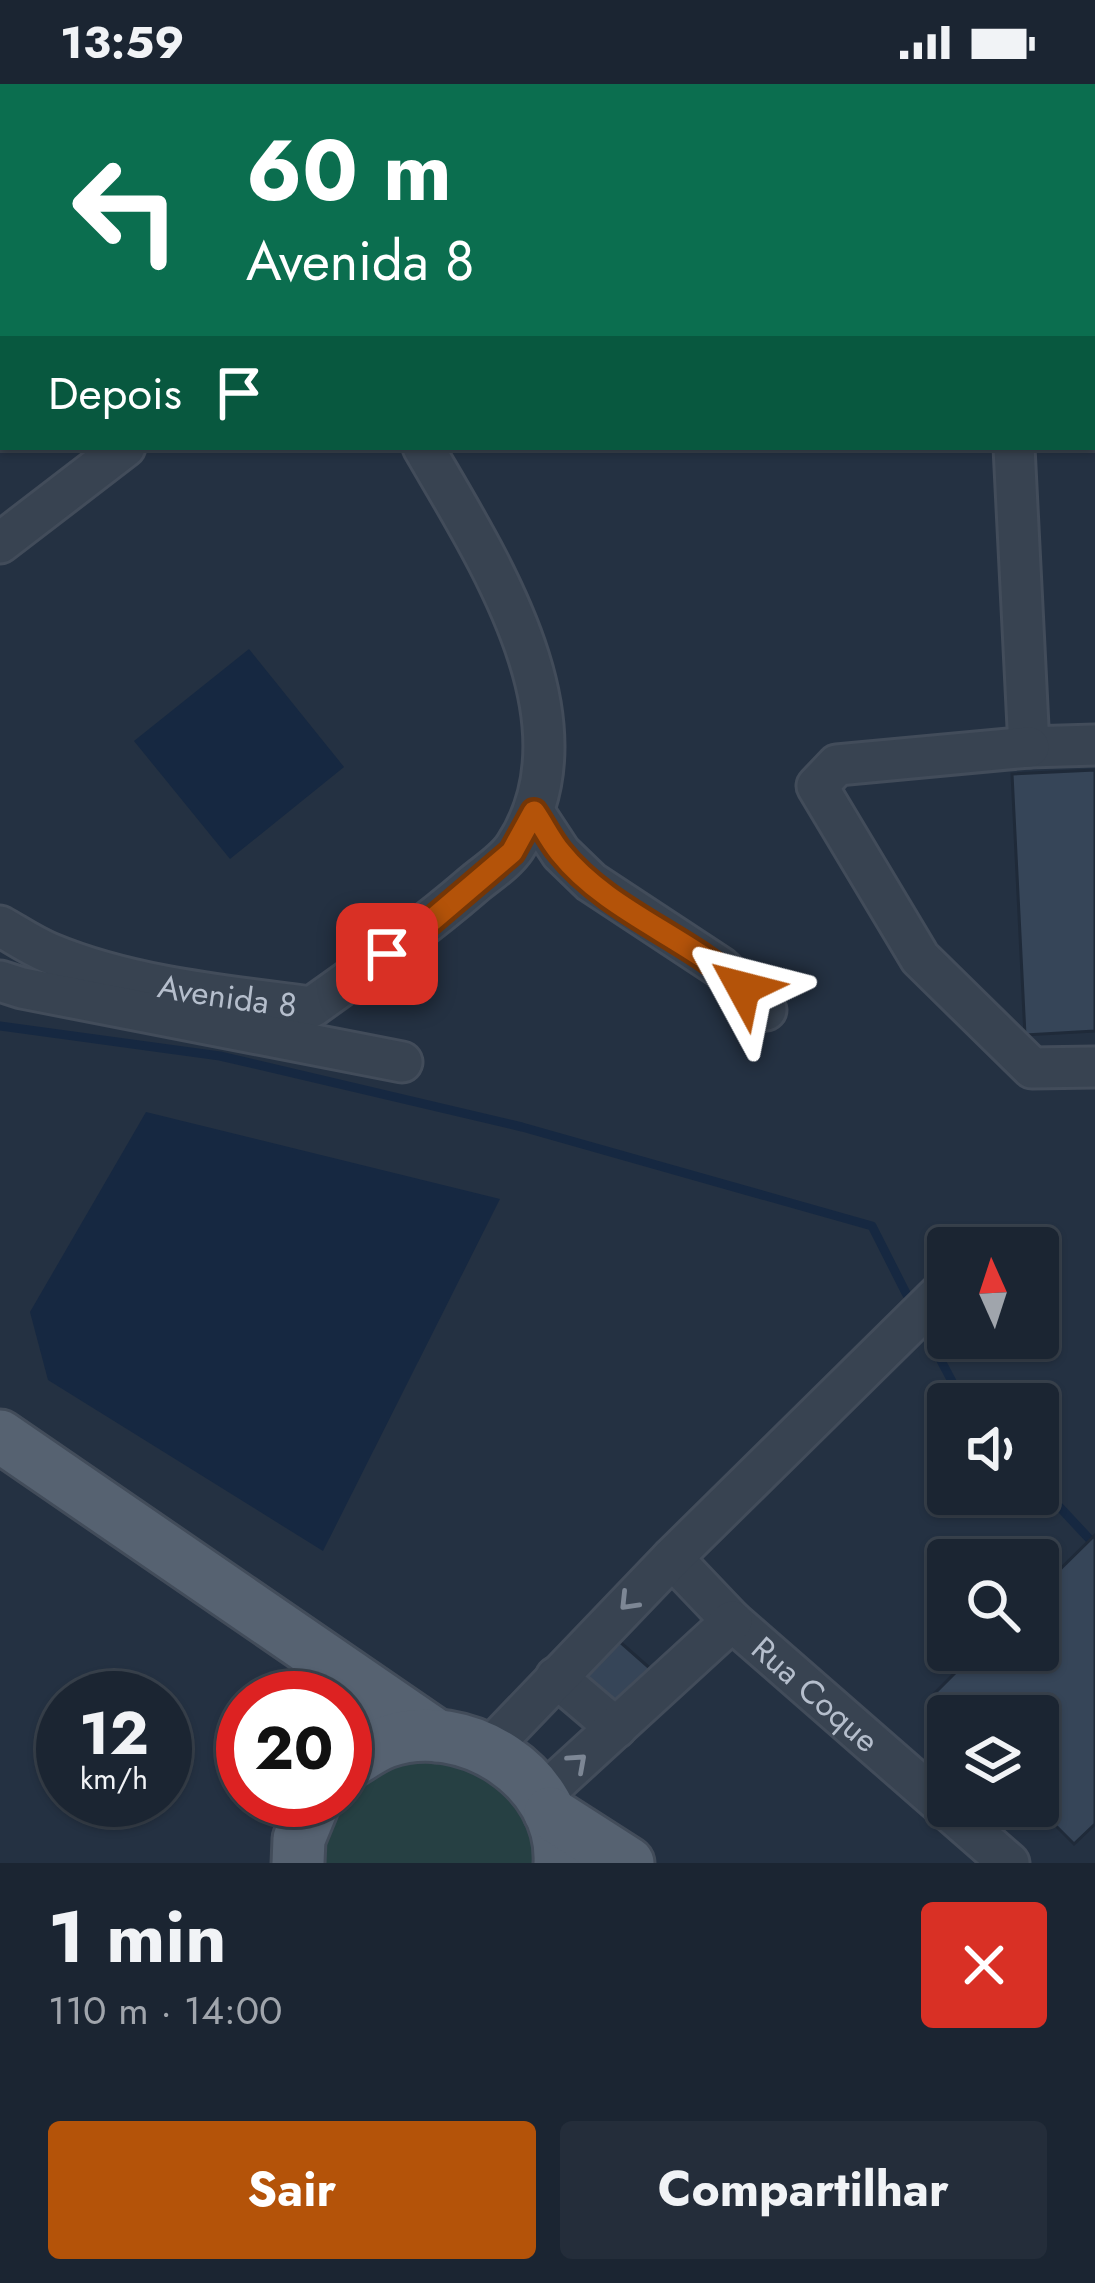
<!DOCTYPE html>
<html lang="pt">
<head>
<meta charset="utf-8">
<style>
  :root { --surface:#1b2532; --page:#242d3a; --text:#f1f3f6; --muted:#a0a5ac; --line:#39424d; --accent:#b45309 }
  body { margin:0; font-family:Jost,sans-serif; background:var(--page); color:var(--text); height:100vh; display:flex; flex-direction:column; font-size:45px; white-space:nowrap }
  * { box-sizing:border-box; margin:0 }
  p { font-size:39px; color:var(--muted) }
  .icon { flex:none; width:66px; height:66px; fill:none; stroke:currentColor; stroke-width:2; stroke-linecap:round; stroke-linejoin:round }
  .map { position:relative; height:1779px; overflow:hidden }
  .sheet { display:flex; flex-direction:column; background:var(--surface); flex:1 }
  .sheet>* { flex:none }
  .top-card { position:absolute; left:0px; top:0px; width:1095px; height:366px; box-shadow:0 3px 9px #0004,0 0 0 3px var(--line); background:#0b6e4f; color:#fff; overflow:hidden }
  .needle { width:78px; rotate:357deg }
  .buttons { position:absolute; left:927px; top:1143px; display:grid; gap:24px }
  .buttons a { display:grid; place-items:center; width:132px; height:132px; border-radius:12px; background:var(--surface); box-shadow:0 3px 9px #0004,0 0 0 3px var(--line); font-size:60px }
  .speed { position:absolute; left:36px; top:1587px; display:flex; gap:24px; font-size:60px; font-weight:700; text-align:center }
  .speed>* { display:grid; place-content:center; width:156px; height:156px; border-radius:50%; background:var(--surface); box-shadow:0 3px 9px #0004,0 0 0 3px var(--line); line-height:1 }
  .speed small { font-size:30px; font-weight:400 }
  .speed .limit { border:18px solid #d22; background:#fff; color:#111 }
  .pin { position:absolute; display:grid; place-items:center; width:102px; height:102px; color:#fff; margin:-51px; border-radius:24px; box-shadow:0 6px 18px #0006 }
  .me { position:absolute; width:132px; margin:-66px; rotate:308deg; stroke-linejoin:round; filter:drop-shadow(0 0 9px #0008) }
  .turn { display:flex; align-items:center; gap:42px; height:252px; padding:0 48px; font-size:54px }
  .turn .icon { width:156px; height:156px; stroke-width:2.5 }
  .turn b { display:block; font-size:84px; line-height:102px }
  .then { display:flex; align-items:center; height:114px; padding:0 48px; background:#0003; gap:24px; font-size:45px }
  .round { display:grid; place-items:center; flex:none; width:126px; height:126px; border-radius:12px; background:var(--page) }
  .overview { display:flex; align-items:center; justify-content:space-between; height:204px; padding:0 48px }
  h1 { font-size:72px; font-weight:700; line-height:90px }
  .cta { display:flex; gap:24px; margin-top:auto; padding:24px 48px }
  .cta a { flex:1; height:138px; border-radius:12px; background:var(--accent); color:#fff; font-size:48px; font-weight:700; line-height:138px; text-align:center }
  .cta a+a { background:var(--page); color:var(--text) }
  .status { display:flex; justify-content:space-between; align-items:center; height:84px; padding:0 60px; background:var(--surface); direction:ltr }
  .status svg { height:33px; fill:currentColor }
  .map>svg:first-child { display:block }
  .green { fill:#264043 }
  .water { fill:#162841 }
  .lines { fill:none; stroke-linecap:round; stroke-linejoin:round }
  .stream { stroke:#162841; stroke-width:9 }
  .building { fill:#364558; stroke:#1f2a39; stroke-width:3 }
  .minor-casing { stroke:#424c5a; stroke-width:45 }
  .major-casing { stroke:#424c5a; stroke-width:57 }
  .minor { stroke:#384351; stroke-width:39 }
  .major { stroke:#566271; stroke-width:51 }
  .oneway { stroke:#7d8795 }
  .route-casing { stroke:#753606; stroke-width:30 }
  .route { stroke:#b45309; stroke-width:21 }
  .labels { text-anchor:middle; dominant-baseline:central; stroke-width:12; stroke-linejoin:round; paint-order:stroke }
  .street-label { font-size:33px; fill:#b5becc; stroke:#1d2837 }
</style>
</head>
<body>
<div class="status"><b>13:59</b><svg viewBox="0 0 49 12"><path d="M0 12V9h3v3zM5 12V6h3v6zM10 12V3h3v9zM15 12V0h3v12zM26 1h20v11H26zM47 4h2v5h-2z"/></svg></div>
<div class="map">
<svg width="1095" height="1779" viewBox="0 0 1095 1779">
  <rect width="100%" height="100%" fill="#243142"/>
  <path class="green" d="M419,1674L456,1676L519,1713L544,1779H323C329,1718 364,1692 419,1674Z"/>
  <g class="water">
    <path d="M249,565L344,683L230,775L134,657Z"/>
    <path d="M146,1028L500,1115L323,1467L48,1296L30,1228Z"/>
  </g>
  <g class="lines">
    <g class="stream">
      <path d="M0,942L220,972L522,1043L872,1142L907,1211"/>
      <path d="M929,1254L964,1320"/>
      <path d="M1038,1400L1095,1461"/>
    </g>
  </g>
  <g class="building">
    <path d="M1095,686V947L1025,951L1012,690Z"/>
    <path d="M1095,1451V1740L1074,1760L1036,1722L1038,1632L948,1634L929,1615L978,1566H1038V1507Z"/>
    <path d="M611,1550L653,1587L615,1630L573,1594Z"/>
  </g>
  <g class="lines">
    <defs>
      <g id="minor">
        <path d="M169,0V3"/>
        <path d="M217,0L218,3"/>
        <path d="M537,0L541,3"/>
        <path d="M609,0V3"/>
        <path d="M1073,3L1095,2"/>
        <path d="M1092,84H1095"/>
        <path d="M1014,363L1029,663L1095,661"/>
        <path d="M0,459L125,363"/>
        <path d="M1029,663L837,681L817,702L920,874L1032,984L1095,983"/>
        <path d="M534,728L561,769L591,798L720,883L766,926"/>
        <path id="s1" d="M0,842C16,851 32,862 49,869C130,903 225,912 312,923C368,883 422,845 474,800C487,789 505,778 515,763C597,639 486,472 423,363"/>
        <path d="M0,897L22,904L402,978"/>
        <path id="s2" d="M672,1474L732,1537L1009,1779"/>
        <path d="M556,1593L616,1644"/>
        <path d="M489,1665L672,1474L948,1202"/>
        <path d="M541,1712L732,1537"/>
      </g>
      <g id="major">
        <path d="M0,1352L437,1652"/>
        <path d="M345,1681C358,1674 372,1663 386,1658C464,1630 564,1693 560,1779"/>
        <path d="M550,1729L628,1779"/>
        <path d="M298,1779L299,1755L315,1716"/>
      </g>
    </defs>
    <use href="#minor" class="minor-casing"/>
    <use href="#major" class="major-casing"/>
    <use href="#minor" class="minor"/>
    <use href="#major" class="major"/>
  </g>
  <defs><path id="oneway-chevron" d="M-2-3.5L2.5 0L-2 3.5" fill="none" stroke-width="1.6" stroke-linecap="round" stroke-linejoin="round" transform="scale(3)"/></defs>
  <g class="oneway">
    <use href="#oneway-chevron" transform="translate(628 1518) rotate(134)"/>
    <use href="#oneway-chevron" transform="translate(578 1678) rotate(-42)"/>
  </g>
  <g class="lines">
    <defs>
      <path id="route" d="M387,870L424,843L512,768L534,728C543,741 550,756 560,768C608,828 688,853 743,904"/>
    </defs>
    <use href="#route" class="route-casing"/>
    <use href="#route" class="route"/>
  </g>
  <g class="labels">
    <g class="street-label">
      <text stroke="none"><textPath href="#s1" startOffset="240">Avenida 8</textPath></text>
      <text stroke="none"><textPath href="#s2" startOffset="198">Rua Coque</textPath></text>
    </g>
  </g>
</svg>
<div class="buttons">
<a><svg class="needle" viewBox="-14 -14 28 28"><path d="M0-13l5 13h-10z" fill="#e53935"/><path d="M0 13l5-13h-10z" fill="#a0a5ac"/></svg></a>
<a><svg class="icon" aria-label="sound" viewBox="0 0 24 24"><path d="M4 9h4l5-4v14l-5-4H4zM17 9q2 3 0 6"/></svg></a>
<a><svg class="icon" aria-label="search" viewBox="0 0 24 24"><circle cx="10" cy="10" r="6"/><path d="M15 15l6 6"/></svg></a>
<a><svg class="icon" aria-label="layers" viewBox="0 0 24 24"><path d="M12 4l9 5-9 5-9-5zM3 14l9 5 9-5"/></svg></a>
</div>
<div class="speed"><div>12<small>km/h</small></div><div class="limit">20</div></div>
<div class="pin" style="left:387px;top:870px;background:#d93025"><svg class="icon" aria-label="arrive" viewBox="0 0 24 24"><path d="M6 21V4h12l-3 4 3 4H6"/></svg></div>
<svg class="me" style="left:743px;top:904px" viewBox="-20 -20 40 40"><path d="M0-17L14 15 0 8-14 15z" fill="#b45309" stroke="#fff" stroke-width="4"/></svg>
<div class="top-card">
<div class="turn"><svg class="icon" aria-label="left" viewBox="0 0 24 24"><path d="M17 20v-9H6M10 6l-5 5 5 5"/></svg><div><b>60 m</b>Avenida 8</div></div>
<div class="then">Depois<svg class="icon" aria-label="arrive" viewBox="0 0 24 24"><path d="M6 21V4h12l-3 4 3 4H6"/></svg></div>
</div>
</div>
<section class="sheet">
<div class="overview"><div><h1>1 min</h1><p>110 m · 14:00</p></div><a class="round" style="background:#d93025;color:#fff"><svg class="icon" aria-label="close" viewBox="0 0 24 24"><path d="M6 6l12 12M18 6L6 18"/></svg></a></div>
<div class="cta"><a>Sair</a><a>Compartilhar</a></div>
</section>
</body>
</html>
